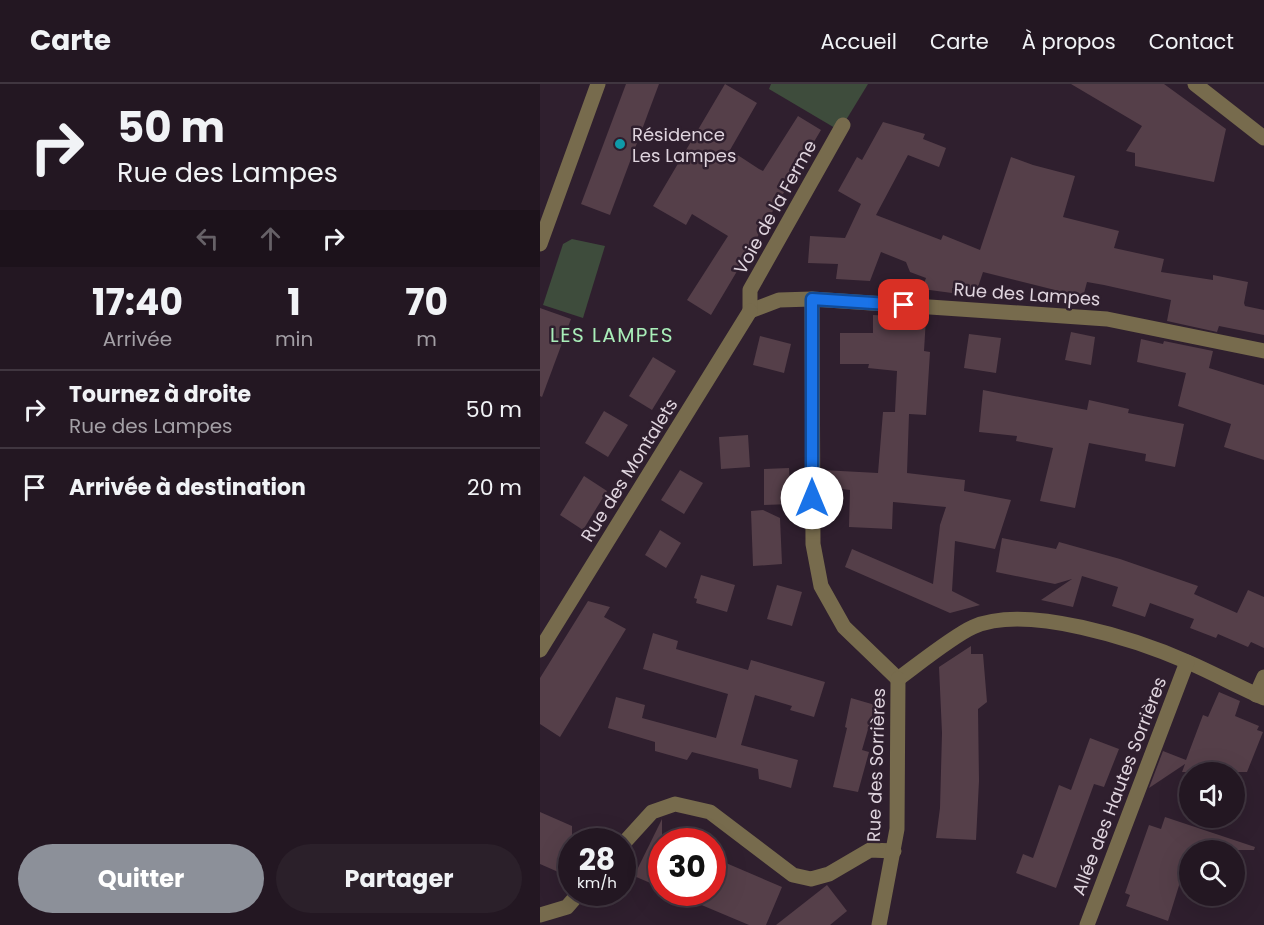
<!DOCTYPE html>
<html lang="fr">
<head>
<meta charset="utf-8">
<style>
  :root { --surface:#231722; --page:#2b202a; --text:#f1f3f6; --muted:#a39fa5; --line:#403640; --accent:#8c9099 }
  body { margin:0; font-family:Poppins,sans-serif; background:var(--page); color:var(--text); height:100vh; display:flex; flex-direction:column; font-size:22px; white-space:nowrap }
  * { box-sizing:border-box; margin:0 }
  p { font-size:20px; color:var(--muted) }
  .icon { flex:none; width:33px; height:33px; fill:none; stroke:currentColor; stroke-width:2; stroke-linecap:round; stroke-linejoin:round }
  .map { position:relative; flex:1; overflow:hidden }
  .details { display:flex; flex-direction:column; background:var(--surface); width:540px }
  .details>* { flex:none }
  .hud { background:#231722; color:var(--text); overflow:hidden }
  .controls { position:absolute; left:639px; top:678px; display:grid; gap:12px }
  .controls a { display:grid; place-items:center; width:66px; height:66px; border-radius:50%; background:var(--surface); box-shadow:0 6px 24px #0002,0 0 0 2px var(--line); font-size:30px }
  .speed { position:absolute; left:18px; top:744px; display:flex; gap:12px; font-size:30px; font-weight:700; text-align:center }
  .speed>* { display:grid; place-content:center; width:78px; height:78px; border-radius:50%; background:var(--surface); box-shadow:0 6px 24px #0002,0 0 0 2px var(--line); line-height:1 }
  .speed small { font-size:15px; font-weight:400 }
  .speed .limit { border:9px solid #d22; background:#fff; color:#111 }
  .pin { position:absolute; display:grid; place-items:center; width:51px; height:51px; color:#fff; margin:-26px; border-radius:12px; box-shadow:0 3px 9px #0006 }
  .me { position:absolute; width:66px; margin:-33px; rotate:0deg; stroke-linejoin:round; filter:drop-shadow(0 0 4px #0008) }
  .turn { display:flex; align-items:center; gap:21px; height:126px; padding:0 18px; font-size:27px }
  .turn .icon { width:78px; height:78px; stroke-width:2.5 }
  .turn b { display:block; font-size:42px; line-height:51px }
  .lanes { display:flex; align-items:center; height:57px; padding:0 18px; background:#0003; justify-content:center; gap:30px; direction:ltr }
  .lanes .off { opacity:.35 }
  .eta { display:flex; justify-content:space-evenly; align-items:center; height:102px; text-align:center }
  .eta b { font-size:36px; font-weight:700; line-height:42px }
  .primary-button { display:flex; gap:12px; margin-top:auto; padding:12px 18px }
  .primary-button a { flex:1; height:69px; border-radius:36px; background:var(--accent); color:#fff; font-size:24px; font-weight:700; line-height:69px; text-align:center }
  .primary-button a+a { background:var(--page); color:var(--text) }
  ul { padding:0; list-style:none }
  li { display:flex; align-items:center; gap:18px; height:78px; padding:0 18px; border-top:2px solid var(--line) }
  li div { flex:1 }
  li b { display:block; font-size:22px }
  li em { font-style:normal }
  header { display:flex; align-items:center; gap:36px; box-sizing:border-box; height:84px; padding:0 30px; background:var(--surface); border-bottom:2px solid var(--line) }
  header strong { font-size:28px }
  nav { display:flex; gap:33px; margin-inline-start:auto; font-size:21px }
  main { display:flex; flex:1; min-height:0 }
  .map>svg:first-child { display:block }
  .green { fill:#3e4c3c }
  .building { fill:#553f49 }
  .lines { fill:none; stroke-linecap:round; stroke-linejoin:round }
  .minor { stroke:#776b4d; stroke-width:15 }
  .route-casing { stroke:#114b97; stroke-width:15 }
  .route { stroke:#1a73e8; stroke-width:10 }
  .culture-dot { fill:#0f9aa8; stroke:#2f1f2e; stroke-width:2 }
  .labels { text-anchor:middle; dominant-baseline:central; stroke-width:5; stroke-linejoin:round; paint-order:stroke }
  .poi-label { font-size:18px; fill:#dfd4de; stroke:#2f1f2e; text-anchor:start }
  .street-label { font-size:18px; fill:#dfd4de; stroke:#2f1f2e }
  .neighbourhood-label { font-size:20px; letter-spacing:1.5px; fill:#a9eeb9; stroke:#2f1f2e }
</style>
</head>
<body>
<header>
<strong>Carte</strong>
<nav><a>Accueil</a><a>Carte</a><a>À propos</a><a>Contact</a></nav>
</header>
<main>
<section class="details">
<div class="hud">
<div class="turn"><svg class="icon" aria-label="right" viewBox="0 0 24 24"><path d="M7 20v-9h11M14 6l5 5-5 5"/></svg><div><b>50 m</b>Rue des Lampes</div></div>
<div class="lanes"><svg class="icon off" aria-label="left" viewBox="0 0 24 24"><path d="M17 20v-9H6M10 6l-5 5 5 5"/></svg><svg class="icon off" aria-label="ahead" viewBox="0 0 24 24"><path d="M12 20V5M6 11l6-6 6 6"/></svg><svg class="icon" aria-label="right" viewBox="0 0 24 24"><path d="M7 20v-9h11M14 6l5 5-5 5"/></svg></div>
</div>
<div class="eta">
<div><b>17:40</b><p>Arrivée</p></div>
<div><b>1</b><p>min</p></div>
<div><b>70</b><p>m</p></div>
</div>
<ul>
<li><svg class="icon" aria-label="right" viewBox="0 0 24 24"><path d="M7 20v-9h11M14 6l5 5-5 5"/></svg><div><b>Tournez à droite</b><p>Rue des Lampes</p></div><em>50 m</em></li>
<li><svg class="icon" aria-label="arrive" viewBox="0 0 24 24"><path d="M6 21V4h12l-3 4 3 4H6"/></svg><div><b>Arrivée à destination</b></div><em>20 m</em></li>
</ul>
<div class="primary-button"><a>Quitter</a><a>Partager</a></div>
</section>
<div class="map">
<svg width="724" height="841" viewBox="0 0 724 841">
  <rect width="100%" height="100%" fill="#2f1f2e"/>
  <g class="green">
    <path d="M231,0H328L303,41L295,44L229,5Z"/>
    <path d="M32,155L65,162L43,234L3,221L23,160Z"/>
  </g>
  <g class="building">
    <path d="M86,0H119L70,131L41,120Z"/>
    <path d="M185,0L217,19L190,66L219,85L223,87L258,32L281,46L171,231L147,216L188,152L152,130L146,141L113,122Z"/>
    <path d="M531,0H624L686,45L674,98L595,82V69L586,67L602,42Z"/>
    <path d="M343,38L385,50L383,55L406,64L399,83L368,71L336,131L401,156L403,151L440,166L471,73L493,81L535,92L523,133L579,147L574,164L624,175L621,188L673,196V191L708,198L704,219L705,222L724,226V251L679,242L677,248L627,237L631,216L564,201L547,198L543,213L443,188L437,206L412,204V209L382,205L386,194L370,188L366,178L341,168L330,197L296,195L298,180L268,179L270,152L305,154L321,120L298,107L317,73L322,76Z"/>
    <path d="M0,224L31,235L2,313L0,312Z"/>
    <path d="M333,231L386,234L384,267L390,268L386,331L369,330L367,389L425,396L424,407L471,416L455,465L415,457L412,507L440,521L410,529L305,483L312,465L393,500L400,441L406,423L353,418L352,445L309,443L310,406L283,403L282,386L338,389L343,328H355L357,287L328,284L329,280H300V249H333Z"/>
    <path d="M531,248L555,253L551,281L525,276Z"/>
    <path d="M429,250L461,254L456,289L424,284Z"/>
    <path d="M220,252L251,260L244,289L213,281Z"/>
    <path d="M601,255L623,260L624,257L673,267L669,284L724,301V376L684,363L691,340L638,322L646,289L597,278Z"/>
    <path d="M113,273L136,287L112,326L89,312Z"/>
    <path d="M443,306L547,326L549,316L589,325L588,329L644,340L635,383L605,377L606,370L549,359L535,424L500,417L513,364L476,357L477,352L439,348Z"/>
    <path d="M64,327L88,341L68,373L45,359Z"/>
    <path d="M208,351L210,383L181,385L179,353Z"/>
    <path d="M249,384L251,420L224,421V385Z"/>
    <path d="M140,386L163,399L144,430L121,416Z"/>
    <path d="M44,392L67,407L43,446L20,431Z"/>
    <path d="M223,426L240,434L242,480L213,482L211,427Z"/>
    <path d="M120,446L141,459L126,484L105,471Z"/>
    <path d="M462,454L516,465L519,458L580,475L658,502L654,510L697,529L708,506L724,513V564L711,558L708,563L678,550L676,554L650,544L654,535L610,519L605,533L572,522L578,503L542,492L533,523L501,516L532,495L515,500L456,488Z"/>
    <path d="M161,491L195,501L187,528L156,519L157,515L154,514Z"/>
    <path d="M237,501L262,508L252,542L227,535Z"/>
    <path d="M48,517L70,523L64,533L86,545L20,653L0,640V594Z"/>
    <path d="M113,549L138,557L136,565L208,586L211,576L285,598L274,633L250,626L252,622L215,611L201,661L258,676L251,704L219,695L218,685L152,668L147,676L115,667V658L68,644L76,613L105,621L102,634L176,654L188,610L103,585Z"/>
    <path d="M431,562V570H443L447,618L438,625L439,697L436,756L396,754L400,724L402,649L399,583Z"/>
    <path d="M679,608L700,617L695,632L719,642L717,646L723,648L707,688H642L645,680L609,704L623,667L646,676L663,631L668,633Z"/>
    <path d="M311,614L335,621L322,666L329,668L318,708L293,703L307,644L305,643Z"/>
    <path d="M550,654L579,665L564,703L554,700L516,804L476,789L483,770L493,774L519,701L531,706Z"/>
    <path d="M0,728L32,742V794L0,780Z"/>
    <path d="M625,733L715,763L714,766H650L628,837L586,822L590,811L585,809L609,741L621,745Z"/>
    <path d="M122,735V804L94,792Z"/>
    <path d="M172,773L242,803L226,841H209L133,809L172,808Z"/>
    <path d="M287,801L307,827L290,841H236Z"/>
  </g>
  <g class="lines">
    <g class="minor">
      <path d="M655,0L724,54"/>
      <path d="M0,160L58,0"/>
      <path d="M272,215L273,460L281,502L304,543L358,595"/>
      <path d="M210,227L239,216L272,215L567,235L724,267"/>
      <path d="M210,227V206L303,41"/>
      <path d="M0,566L210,227"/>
      <path d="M358,595C377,581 413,552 433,543C486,519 598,556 650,579C675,590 699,603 724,614"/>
      <path d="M716,611L724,593"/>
      <path d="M82,761L112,728L135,720L170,728L253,791L271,795L289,790L330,766L354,767"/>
      <path d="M0,831L27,823L40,808"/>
      <path d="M339,841L357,745L358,595"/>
      <path d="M547,841L647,578"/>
    </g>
  </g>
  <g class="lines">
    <defs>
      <path id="route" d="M272,414V215L364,221"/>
    </defs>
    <use href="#route" class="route-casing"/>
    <use href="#route" class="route"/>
  </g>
  <circle class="culture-dot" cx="80" cy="60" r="6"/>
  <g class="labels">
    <g class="poi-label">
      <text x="92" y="50">Résidence<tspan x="92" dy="21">Les Lampes</tspan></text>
    </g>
    <g class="street-label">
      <text transform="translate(235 123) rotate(-61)">Voie de la Ferme</text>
      <text transform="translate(487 210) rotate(4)">Rue des Lampes</text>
      <text transform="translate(89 386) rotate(-58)">Rue des Montalets</text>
      <text transform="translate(336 681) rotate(-88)">Rue des Sorrières</text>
      <text transform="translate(579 702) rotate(-69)">Allée des Hautes Sorrières</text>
    </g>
    <g class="neighbourhood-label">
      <text x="72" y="251">LES LAMPES</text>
    </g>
  </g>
</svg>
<div class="controls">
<a><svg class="icon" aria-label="sound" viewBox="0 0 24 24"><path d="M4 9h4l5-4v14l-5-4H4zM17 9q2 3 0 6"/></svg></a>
<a><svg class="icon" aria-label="search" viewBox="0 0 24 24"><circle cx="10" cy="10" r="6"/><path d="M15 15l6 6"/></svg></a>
</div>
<div class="speed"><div>28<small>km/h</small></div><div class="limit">30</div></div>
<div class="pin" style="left:364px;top:221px;background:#d93025"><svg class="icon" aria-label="arrive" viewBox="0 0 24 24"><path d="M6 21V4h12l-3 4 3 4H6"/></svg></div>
<svg class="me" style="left:272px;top:414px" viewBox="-20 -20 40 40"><circle r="19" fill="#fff"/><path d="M0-13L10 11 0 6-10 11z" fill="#1a73e8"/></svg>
</div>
</main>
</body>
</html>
